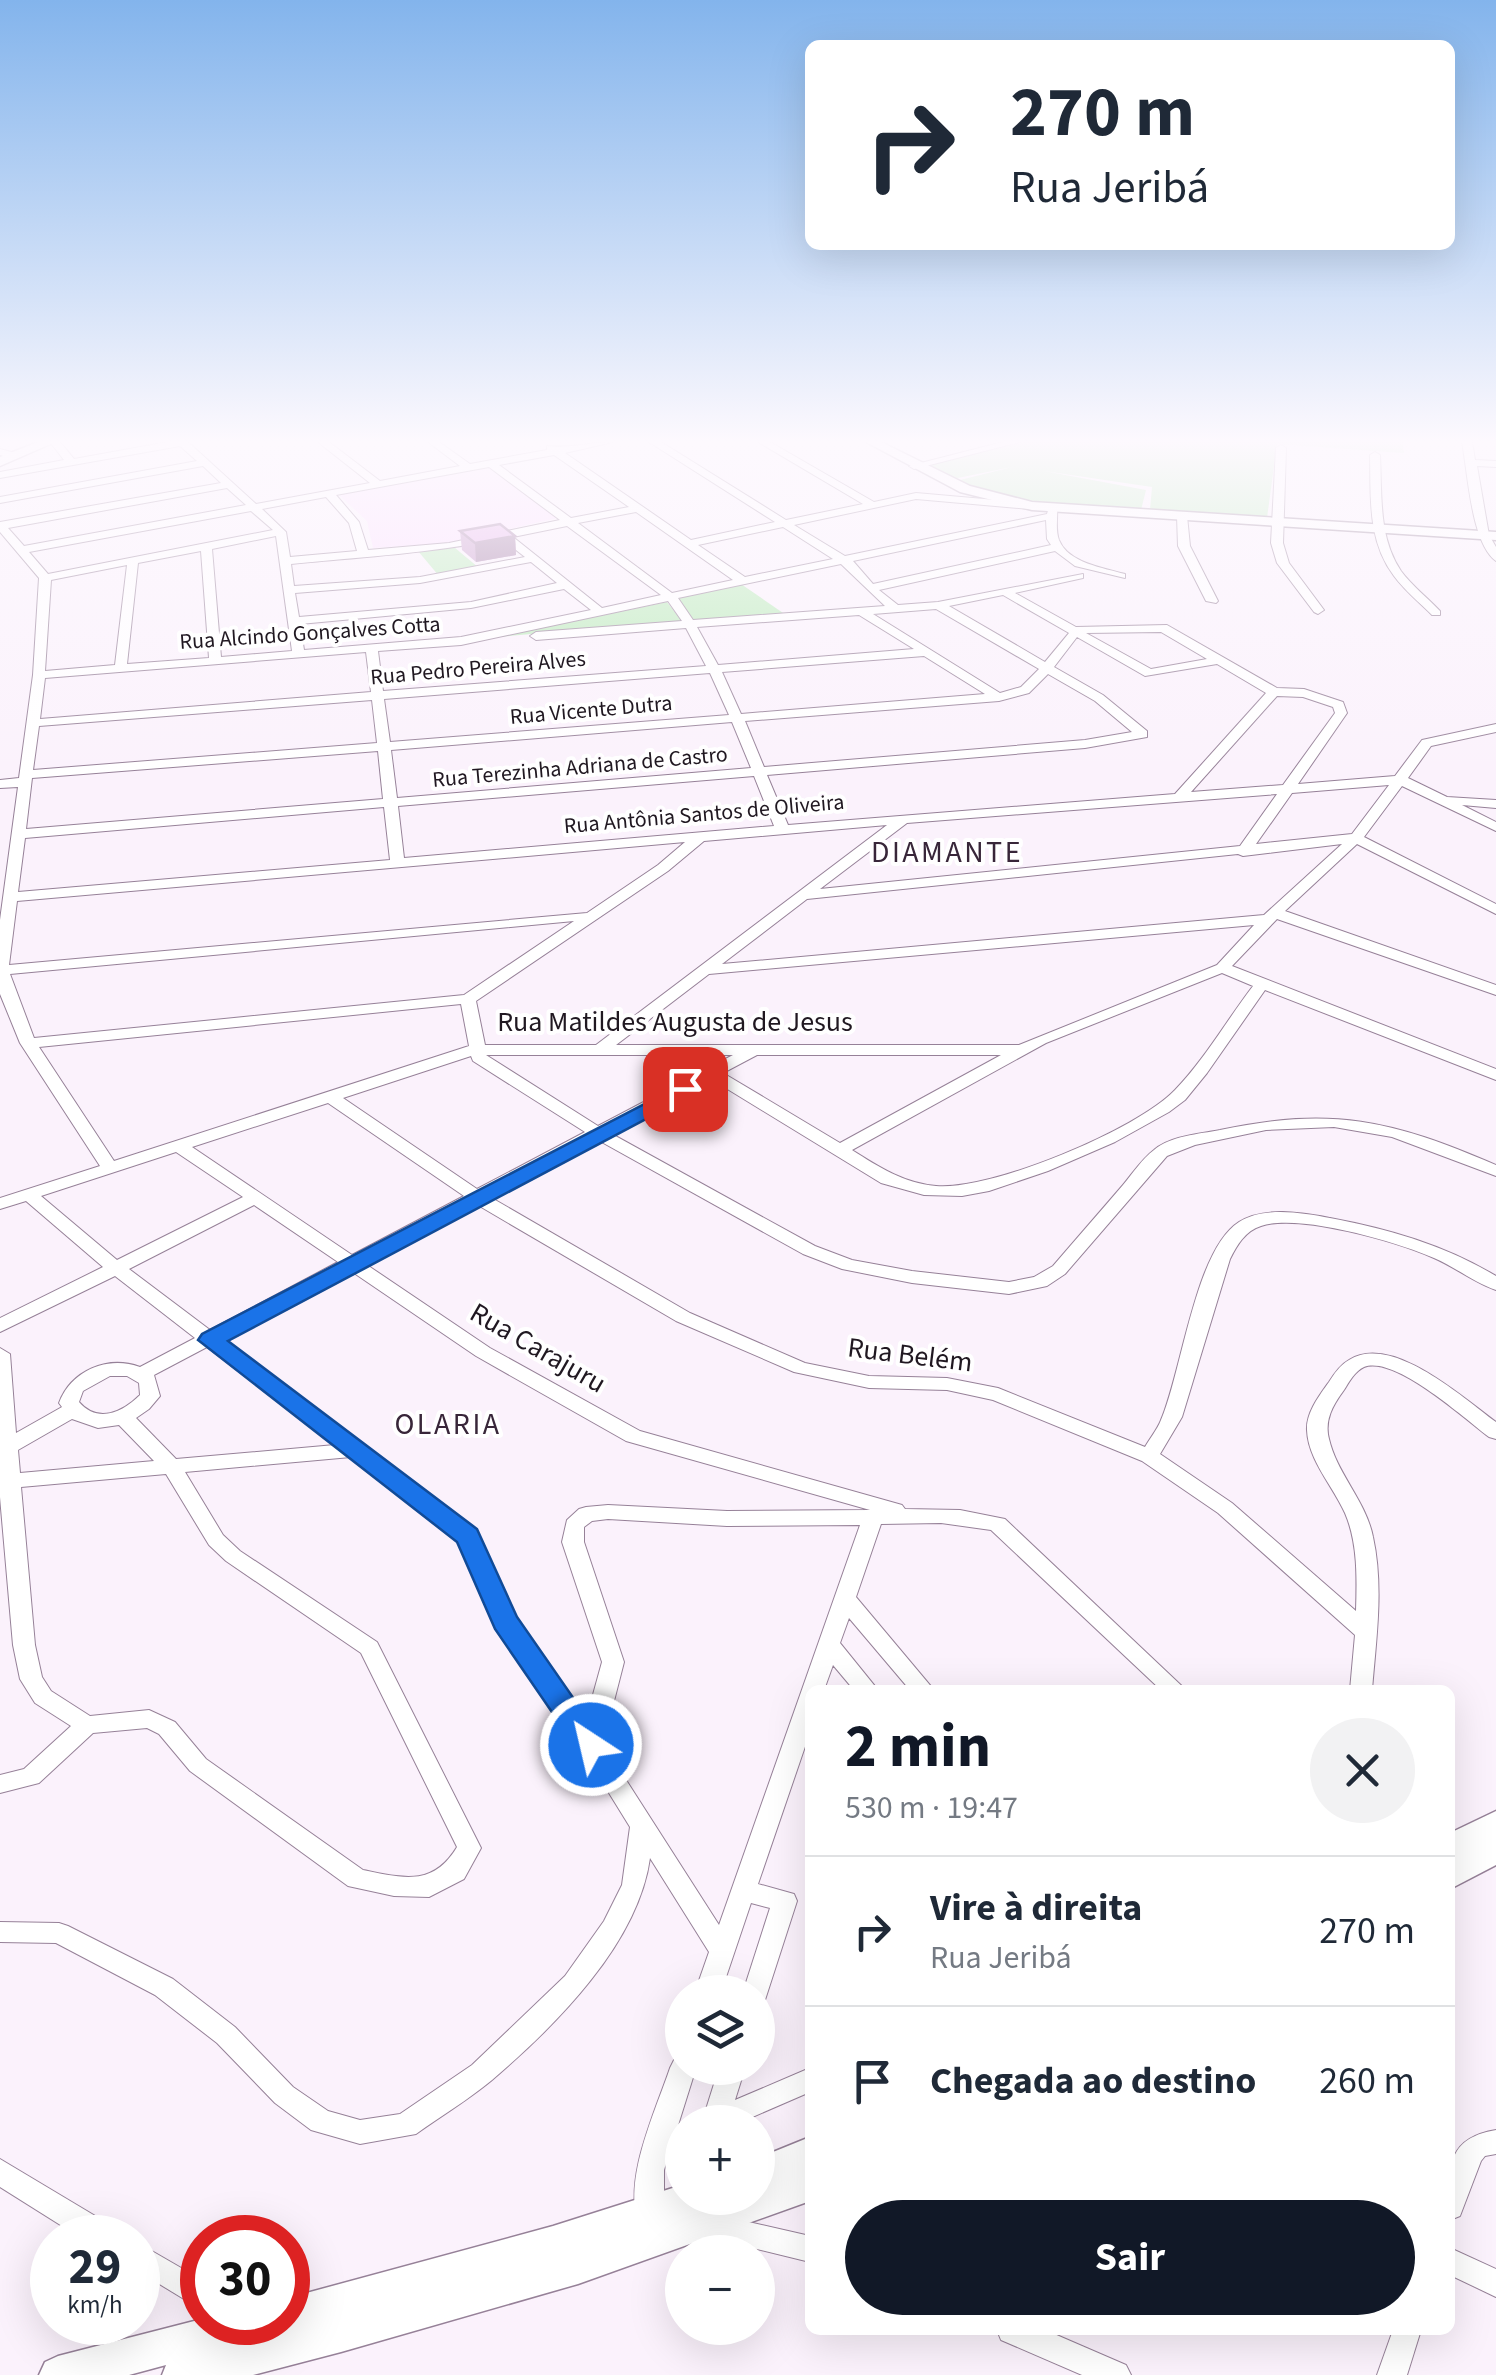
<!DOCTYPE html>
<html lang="pt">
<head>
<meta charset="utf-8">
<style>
  :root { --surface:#fff; --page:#f2f2f3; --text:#1f2937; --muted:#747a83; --line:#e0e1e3; --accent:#111827 }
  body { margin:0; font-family:"Source Sans 3",sans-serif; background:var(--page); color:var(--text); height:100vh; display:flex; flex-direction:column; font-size:38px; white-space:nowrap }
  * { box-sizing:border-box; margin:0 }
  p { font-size:32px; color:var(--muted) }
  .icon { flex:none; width:55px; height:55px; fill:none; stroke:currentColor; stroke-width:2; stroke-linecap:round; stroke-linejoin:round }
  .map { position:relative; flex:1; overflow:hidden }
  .panel { position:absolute; left:805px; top:1685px; width:650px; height:650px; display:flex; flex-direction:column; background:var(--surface); border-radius:15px; box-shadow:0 10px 40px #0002 }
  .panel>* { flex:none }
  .top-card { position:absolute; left:805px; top:40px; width:650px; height:210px; border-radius:15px; box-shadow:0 10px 40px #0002; background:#fff; color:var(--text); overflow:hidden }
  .tools { position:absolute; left:665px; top:1975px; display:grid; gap:20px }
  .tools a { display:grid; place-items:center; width:110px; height:110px; border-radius:50%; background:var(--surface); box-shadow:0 10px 40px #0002; font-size:50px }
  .speed { position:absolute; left:30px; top:2215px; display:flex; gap:20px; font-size:50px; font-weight:700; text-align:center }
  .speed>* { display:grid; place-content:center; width:130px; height:130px; border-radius:50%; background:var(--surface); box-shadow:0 10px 40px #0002; line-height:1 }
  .speed small { font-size:25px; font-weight:400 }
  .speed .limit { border:15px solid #d22; background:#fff; color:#111 }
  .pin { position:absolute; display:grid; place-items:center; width:85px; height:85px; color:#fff; margin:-42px; border-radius:20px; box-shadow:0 5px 15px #0006 }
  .me { position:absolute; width:110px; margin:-55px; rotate:325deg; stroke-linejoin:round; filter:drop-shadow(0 0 8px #0008) }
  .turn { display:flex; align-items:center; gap:35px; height:210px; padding:0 40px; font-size:45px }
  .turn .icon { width:130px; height:130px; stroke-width:2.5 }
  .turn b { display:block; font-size:70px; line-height:85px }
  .round { display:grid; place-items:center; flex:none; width:105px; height:105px; border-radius:52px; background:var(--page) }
  .overview { display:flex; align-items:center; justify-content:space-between; height:170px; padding:0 40px }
  h1 { font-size:60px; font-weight:700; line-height:75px; color:var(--accent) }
  .primary-button { display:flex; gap:20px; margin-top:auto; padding:20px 40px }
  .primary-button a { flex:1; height:115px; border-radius:60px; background:var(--accent); color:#fff; font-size:40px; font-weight:700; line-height:115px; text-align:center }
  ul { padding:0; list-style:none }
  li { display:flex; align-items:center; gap:30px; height:150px; padding:0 40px; border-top:2px solid var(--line) }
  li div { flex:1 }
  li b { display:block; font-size:38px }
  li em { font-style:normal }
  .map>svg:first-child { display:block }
  .built { fill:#fcdfff }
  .green { fill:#bbebba }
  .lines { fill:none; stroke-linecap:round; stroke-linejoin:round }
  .minor-casing { stroke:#968198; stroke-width:2 }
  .major-casing { stroke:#968198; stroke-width:3 }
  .minor { fill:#fff; fill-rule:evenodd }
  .major { fill:#fff; fill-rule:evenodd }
  .wall { fill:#c496c8 }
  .shaded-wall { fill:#a07aa3 }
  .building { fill:#e4afe9; stroke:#a07aa3; stroke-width:2.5 }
  .route { fill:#1a73e8; stroke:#114b97; stroke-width:2.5 }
  .labels { text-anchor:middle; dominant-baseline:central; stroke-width:8; stroke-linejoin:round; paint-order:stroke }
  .far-street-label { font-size:22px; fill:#201821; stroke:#fff }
  .street-label { font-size:28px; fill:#201821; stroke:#fff }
  .neighbourhood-label { font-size:30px; letter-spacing:2.5px; fill:#382639; stroke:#fff }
</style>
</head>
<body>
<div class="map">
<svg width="1496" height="2375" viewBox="0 0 1496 2375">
  <rect width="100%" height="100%" fill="#fbf2fc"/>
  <path class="built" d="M490,466L558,518L447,543L373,548L367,521L338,494Z"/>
  <g class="green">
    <path d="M1027,442H1403L1404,453L1277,444L1267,518L1150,510L1152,487L1044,471L1146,490L1141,510L1034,505L956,481L1012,467L953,479L927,465Z"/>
    <path d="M454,547L479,568L439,576L418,551Z"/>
    <path d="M741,584L786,615L695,622L677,598Z"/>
    <path d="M667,602L682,621L497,637Z"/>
  </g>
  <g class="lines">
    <defs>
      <g id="minor">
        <path d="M50,442H60L74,459L168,442H188L256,504L370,483L318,442H329L380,481L460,466L428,442H439L470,464L547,450V446C568,449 591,442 613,442L565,453L691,540L775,522L649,442H661L786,520L863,504L758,442H770L874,502L916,493L1030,503L1035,506L1030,509L916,499L794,525L845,556L1047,514L1049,507H1057C1058,517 1055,529 1059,540C1068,563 1104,568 1125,574V578L1075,566L1055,551L879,590L898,605L938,602L1083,574V578L1015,593L1076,627L1167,625L1277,688L1304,689L1343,702L1347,713L1298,784L1395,776L1422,740L1496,724V732L1431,746L1408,778L1447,797L1496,800V808L1462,805L1496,822V831L1402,786L1364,837L1496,904V914L1357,844L1285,911L1496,985V995L1277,919L1232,966L1496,1069V1080L1265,990L1207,1073L1185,1100L1169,1112L1115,1142L1048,1171L989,1191L962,1196L924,1195L881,1183L711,1079L610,1133L815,1246L852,1260L912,1271L1009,1282L1034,1277L1053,1266C1076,1239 1100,1212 1123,1185C1133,1173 1142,1159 1154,1150C1170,1136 1199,1134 1220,1130C1332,1106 1392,1120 1496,1165V1176L1392,1137L1334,1127L1266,1130L1195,1145L1167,1156L1065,1274L1047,1286L1009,1294L912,1283L842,1269L803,1254L598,1140L490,1197L690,1313L805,1363L869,1376L947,1378L998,1388L1145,1447C1150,1438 1157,1430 1161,1420C1182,1372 1195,1250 1239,1222C1265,1206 1302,1213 1330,1218C1389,1229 1444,1245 1496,1276V1290C1475,1283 1455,1267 1434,1258C1397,1242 1299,1213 1261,1226C1245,1231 1237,1245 1230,1259L1182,1417L1160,1454L1232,1503L1356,1611C1357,1579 1358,1543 1345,1513C1333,1486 1308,1460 1307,1430C1306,1413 1319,1396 1329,1382C1334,1374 1340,1365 1349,1360C1392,1333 1463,1398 1496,1422V1439L1489,1437C1465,1419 1395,1355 1364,1367C1355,1371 1349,1382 1344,1390C1333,1405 1324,1420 1329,1439C1337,1474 1366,1501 1373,1537C1384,1587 1376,1640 1372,1690H1350L1355,1635L1218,1513L1142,1461L993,1400L947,1390L869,1388L794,1372L676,1321L476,1204L364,1263L490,1348L640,1431L902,1505L905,1509L960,1510L1005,1519L1186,1690H1161L991,1530L941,1523L881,1524L856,1597L934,1690H910L849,1618L840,1643L878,1690H854L833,1665L824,1690H810V1732L758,1884L794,1894L797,1901L765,2000L758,2002V1992H743L770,1908L751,1903L721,1992H695L709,1952L650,1858C638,1944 555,2026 492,2080C468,2100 441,2116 416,2134L360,2144L311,2130L275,2103L217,2043L155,1995L56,1943L0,1942V1922L59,1923L68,1926L173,1979L235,2027L293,2087L328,2111L360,2120L400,2114L472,2065L565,1976L604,1921L622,1885L630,1827L583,1751L497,1627L459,1540L351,1457L185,1472L223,1535L240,1551L377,1642L481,1848L464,1879L429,1897L394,1896L348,1886L190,1771L159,1734L147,1728L93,1733L39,1783L0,1793V1775L24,1769L71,1726L35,1703L20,1679L13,1645L0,1497V1348L10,1354L16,1433L62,1407L59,1403C71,1371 107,1355 140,1367L195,1338L115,1276L0,1332V1318L103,1267L26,1201L0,1209V1198L100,1166L20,1043L0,994V920L18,787L0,788V780L19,778L33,675L39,578L0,532V522L221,483L203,466L0,503V497L197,461L180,446L0,478V472L64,460ZM554,455L629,507L571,518L499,465ZM489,467L560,520L449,543L368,550L359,522L336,495ZM227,488L246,505L24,546L8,528ZM326,497L349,523L357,551L290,557L286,532L262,509ZM251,511L273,530L48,574L29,552ZM636,512L733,580L672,593L578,523ZM1046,520L1047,539L1051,545L873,584L853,561ZM567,526L661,595L602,608L513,537ZM783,527L833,559L745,577L698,545ZM276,536L292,651L221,657L212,549ZM502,539L525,557L420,577L294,586L291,564C362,557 431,553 502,539ZM201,551L209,658L127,664L138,563ZM531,562L557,583L471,602L299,617L295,593L420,583ZM841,564L885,606L693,620L678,598ZM127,565L115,665L45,671L51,580ZM564,589L591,610L461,637L304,650L300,624L471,608ZM1003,595L1069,633L1045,662L949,606ZM668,601L682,621L536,632L530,636L536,640L686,628L706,666L383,691L378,651L461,645ZM936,609L1039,669L1021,687L1000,693L873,614ZM859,615L914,649L718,665L697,627ZM1161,632L1207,659L1151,669L1086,633ZM1077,637L1145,676L1217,664L1266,693L1175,794L788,825L767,775L1085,748L1147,737V731L1103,695L1054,667ZM366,652L371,692L40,719L45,678ZM924,656L985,694L741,714L722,672ZM710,673L729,715L390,742L384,699ZM1048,674L1095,701L1132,732L1085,740L764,767L745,721L999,701L1029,693ZM1277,696L1303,697L1333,707L1335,713L1283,785L1191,792ZM372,700L377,743L33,770L39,726ZM732,722L751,768L397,798L391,750ZM378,751L383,799L26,829L32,778ZM754,776L774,826L404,858L398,806ZM1389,785L1352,834L1256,844L1292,793ZM1277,794L1240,846L820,889L907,823ZM384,807L390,860L18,892L25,838ZM887,825L596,1045H485L476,1001L668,871L704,841ZM685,842L658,865L587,913L9,965L17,901ZM1342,844L1264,915L722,964L807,899L1238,854L1243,856ZM574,921L464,995L34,1038L10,974ZM1254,925L1217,965L1019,1045H616L709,974ZM1222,973L1253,986C1227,1020 1205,1059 1175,1090C1137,1130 990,1191 936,1186C903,1183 879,1167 852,1150L1046,1043ZM461,1004L469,1046L114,1161L39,1047ZM486,1055H733L598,1126ZM757,1055H1001L840,1143L723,1073ZM471,1056L473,1061L585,1132L477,1189L343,1098ZM328,1103L464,1196L352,1255L192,1147ZM176,1152L243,1197L117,1260L41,1196ZM254,1205L338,1262L210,1330L129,1269ZM351,1271L476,1356L626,1441L870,1510L727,1511L608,1505L586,1507L579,1509L567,1520L562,1542L602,1662L586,1720L515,1618L475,1531L222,1339ZM207,1347L335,1445L176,1459L136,1418L149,1409L160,1396L154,1375ZM110,1376H127L139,1383L140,1395C123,1412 98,1424 79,1402L83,1391ZM72,1419L98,1428L119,1425L154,1461L20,1473L18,1450ZM166,1474L209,1545L226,1561L361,1653L457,1847C433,1887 403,1878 363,1870L206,1759L175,1722L149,1710L90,1716L51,1691L42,1677L35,1645L21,1487ZM608,1519L727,1526L860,1525L719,1925L603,1744L624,1662L584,1542V1527L592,1521Z"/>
        <path d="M1003,442H1020L914,469L909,466Z"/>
        <path d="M1462,442H1472L1475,460L1496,461V467L1477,466L1489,535L1496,547V561C1471,543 1468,473 1462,442Z"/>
        <path d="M1281,445L1286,448L1283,543L1289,563L1324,610L1318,614L1314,612L1277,563L1271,543L1276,448Z"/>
        <path d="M0,449L19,454L20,456L15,459L0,455Z"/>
        <path d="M1375,452L1380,455C1382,494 1378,537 1401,571C1412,586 1427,597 1440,611V615H1432C1419,602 1405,591 1394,576C1367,540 1371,497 1370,455Z"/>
        <path d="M1182,513L1187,516L1190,546L1218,601L1216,603L1206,601L1178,546L1177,516Z"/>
        <path d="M682,2057V2068H696L664,2170V2216L660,2225L650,2229L640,2225C621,2183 656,2110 670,2068L674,2060Z"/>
        <path d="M719,2068H745L735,2100L810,2068V2092L741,2122H702Z"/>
        <path d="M1496,2130V2154L1485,2156L1481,2161L1460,2216L1450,2220C1450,2175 1441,2139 1496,2130Z"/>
        <path d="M0,2159L117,2229L121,2238H81L0,2187Z"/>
        <path d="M709,2213L810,2236V2262L699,2235L695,2226L699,2217Z"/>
        <path d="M138,2243L202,2280V2310L138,2271Z"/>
        <path d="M1450,2248L1496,2269V2297L1450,2275Z"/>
        <path d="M997,2330H1045L1126,2365L1131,2375H1082L1001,2340Z"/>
        <path d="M1393,2330H1421L1407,2375H1377Z"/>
      </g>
      <g id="major">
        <path d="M38,442H55L0,466V457Z"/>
        <path d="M866,442H881L970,486L1032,502L1496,532V540L1032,510L960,492Z"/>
        <path d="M1496,1811V1865L1450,1889V1833Z"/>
        <path d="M810,2137V2201L578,2284L341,2352L253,2375H162L166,2365L129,2375H39L45,2362L58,2356L202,2319V2322H288V2298L553,2226L682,2185V2198H711L707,2207L733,2198H758V2158Z"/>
      </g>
    </defs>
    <use href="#minor" class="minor-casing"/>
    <use href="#major" class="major-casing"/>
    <use href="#minor" class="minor"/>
    <use href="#major" class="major"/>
  </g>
  <path class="wall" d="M460,531L515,536L516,555L476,562L462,550Z"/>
  <path class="shaded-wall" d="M515,536L516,555L476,562L475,543Z"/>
  <path class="building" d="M500,524L515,536L475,543L460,531Z"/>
  <linearGradient id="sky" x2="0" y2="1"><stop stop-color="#83b4ec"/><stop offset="0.57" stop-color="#fdf9fe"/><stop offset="1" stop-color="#fdf9fe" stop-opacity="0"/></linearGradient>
  <rect width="1496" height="774" fill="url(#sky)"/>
  <path class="route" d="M685,1083L696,1089L693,1094L228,1341L477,1529L517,1617L606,1745L602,1753L591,1757L580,1753L495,1629L457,1542L198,1340L202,1334Z"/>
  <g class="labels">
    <g class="far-street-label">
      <text transform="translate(310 633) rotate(-4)">Rua Alcindo Gonçalves Cotta</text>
      <text transform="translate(478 668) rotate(-5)">Rua Pedro Pereira Alves</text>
      <text transform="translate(591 710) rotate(-5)">Rua Vicente Dutra</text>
      <text transform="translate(580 767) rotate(-5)">Rua Terezinha Adriana de Castro</text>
      <text transform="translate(704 814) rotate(-5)">Rua Antônia Santos de Oliveira</text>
    </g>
    <g class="street-label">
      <text x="675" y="1022">Rua Matildes Augusta de Jesus</text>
      <text transform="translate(538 1348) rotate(30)">Rua Carajuru</text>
      <text transform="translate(910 1355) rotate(7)">Rua Belém</text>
    </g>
    <g class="neighbourhood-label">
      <text x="947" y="852">DIAMANTE</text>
      <text x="448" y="1424">OLARIA</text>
    </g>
  </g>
</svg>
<div class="tools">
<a><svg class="icon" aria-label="layers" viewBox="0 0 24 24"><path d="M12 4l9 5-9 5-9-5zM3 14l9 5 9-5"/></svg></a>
<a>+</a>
<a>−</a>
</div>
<div class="speed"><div>29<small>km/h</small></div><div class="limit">30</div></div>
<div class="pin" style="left:685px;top:1089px;background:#d93025"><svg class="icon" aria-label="arrive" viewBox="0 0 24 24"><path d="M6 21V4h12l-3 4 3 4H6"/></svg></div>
<svg class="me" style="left:591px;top:1745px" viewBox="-20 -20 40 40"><circle r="17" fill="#1a73e8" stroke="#fff" stroke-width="3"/><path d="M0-11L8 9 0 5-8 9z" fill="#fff"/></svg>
<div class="top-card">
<div class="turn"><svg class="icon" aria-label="right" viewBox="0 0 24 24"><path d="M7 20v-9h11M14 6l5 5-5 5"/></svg><div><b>270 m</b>Rua Jeribá</div></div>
</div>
<section class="panel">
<div class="overview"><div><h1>2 min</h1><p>530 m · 19:47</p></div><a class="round"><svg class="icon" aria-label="close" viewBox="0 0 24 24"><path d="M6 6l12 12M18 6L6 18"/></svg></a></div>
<ul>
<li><svg class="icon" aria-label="right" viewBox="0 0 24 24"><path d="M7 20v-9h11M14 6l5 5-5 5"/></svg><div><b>Vire à direita</b><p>Rua Jeribá</p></div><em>270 m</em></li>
<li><svg class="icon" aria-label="arrive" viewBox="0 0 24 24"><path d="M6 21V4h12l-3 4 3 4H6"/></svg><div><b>Chegada ao destino</b></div><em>260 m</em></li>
</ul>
<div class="primary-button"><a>Sair</a></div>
</section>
</div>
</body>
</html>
